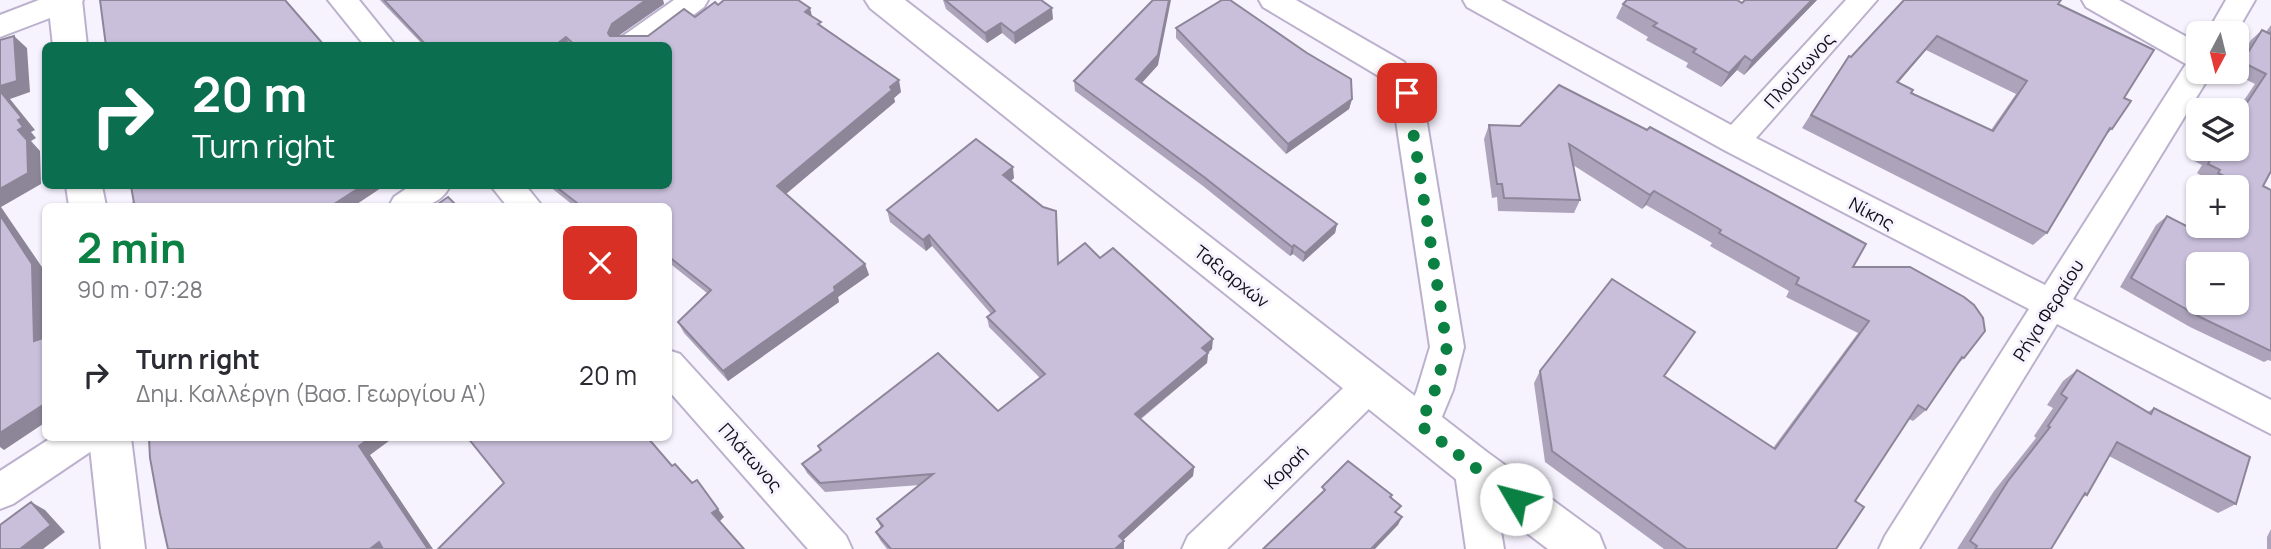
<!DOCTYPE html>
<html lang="en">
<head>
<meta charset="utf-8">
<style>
  :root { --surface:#fff; --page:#f7f7f7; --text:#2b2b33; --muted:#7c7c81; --accent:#0b8043 }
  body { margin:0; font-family:Manrope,sans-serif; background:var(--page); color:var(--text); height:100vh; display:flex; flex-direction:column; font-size:26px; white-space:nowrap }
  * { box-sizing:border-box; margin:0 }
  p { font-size:23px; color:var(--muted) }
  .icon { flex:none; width:38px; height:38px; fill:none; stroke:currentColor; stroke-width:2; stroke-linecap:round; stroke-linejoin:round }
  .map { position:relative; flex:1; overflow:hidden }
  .panel { position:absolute; left:42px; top:203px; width:630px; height:238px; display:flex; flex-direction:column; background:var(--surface); border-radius:10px; box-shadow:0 2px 5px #0004 }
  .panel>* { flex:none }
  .hud { position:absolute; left:42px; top:42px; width:630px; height:147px; border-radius:10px; box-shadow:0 2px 5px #0004; background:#0b6e4f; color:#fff; overflow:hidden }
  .needle { width:46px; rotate:187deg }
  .fabs { position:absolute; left:2186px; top:21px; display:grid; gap:14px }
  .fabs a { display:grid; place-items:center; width:63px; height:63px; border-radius:10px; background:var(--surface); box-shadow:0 2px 5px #0004; font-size:35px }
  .pin { position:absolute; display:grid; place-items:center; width:60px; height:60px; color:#fff; margin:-30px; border-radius:14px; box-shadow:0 4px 10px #0006 }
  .me { position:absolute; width:77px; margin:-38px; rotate:307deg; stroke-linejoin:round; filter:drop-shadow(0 0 5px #0008) }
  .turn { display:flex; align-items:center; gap:24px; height:147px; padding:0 35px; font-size:32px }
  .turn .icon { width:91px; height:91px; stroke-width:2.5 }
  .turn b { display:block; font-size:49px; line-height:60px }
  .round { display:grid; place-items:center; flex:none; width:74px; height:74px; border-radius:10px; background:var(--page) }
  .summary { display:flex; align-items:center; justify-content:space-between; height:119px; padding:0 35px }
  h1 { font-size:42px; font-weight:700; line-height:52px; color:var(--accent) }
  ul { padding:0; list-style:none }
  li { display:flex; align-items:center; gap:21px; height:105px; padding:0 35px }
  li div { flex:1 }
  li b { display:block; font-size:26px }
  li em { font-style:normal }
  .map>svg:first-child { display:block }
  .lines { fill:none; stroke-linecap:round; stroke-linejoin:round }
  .street-casing { stroke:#bcb1cd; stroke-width:4 }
  .secondary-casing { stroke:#bcb1cd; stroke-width:4 }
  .street { fill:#fff; fill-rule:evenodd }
  .secondary { fill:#fff; fill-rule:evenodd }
  .wall { fill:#ada4bc; fill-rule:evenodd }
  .shaded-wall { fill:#8d8699 }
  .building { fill:#c9bfdb; stroke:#8d8699; stroke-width:2; fill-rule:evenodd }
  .route { stroke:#0b8043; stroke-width:12; stroke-dasharray:0 21.6 }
  .labels { text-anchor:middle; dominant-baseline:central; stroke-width:6; stroke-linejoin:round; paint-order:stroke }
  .street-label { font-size:18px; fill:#130f18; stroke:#f6f2fe }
</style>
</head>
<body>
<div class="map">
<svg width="2271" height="549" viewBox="0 0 2271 549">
  <rect width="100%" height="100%" fill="#f6f2fe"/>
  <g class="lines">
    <defs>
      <g id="street">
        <path d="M39,0H83L79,7L0,37V15Z"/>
        <path d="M328,0H359L396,46H365Z"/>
        <path d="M674,0H708L704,7L652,46H616L620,38Z"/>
        <path d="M1259,0H1296L1404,62L1422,93L1464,347L1453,390L1434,436L1421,441L1408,436L1403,425L1417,390L1430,347L1392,94L1382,78L1263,7Z"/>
        <path d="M1463,0H1501L1731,125L1846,0H1877L1756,138L2045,285L2186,64L2086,7L2082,0H2119L2198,43V72H2212L2073,299L2271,400V434L2057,324L1919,549H1879L1885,536L2029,309L1724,150L1467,7Z"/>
        <path d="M2226,0H2255L2236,33H2207Z"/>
        <path d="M410,186H450C437,211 413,206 389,206L394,197Z"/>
        <path d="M491,186H526L542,206H507Z"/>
        <path d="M668,350L680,354L846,536L852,549H808L668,390Z"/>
        <path d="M1370,369L1382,374L1388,385L1382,396L1227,549H1182L1188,536L1358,374Z"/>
        <path d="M51,438H98L93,450L13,504L0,509V471Z"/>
        <path d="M1472,449L1485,454L1490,466L1504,549H1466L1454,466L1459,454Z"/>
      </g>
      <g id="secondary">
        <path d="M48,0H82L87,46H53Z"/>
        <path d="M865,0H905L1487,452L1599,534L1605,549H1548L1457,480L870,8Z"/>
        <path d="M66,186H102L106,206H69Z"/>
        <path d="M89,438H131L145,549H101Z"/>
      </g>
    </defs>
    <use href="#street" class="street-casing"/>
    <use href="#secondary" class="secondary-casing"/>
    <use href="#street" class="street"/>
    <use href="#secondary" class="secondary"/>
  </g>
  <g class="wall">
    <path d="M380,0H663L664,4L618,36H648L695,17L718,5L812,17L822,26L901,92L894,98L895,102L786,194L865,264L869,275L838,297L839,302L728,381L684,333L678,322L707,293L668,262V206H574L549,186H668V46H424Z"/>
    <path d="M943,0H1041L1053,19L1015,44L1002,33L987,43L946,9Z"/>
    <path d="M1817,0L1744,75L1737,70L1721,87L1686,67L1688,63L1646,40L1648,37L1616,18L1623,4L1742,3Z"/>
    <path d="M2058,4L2124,98L2112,129L2106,135L2047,233L2033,245L1802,128L1839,70L1851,57ZM1926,50L2016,94L1991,130L1911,93L1898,83Z"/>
    <path d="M2271,25V171L2263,186L2271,190V361L2268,360L2264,362L2190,327L2120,287L2156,225L2167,216L2189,228L2198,212V226L2236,187H2212V186L2207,183L2209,180L2197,173L2202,165L2194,161L2202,149H2236V112L2255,84L2231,72H2236V63L2251,40L2262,30L2266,32Z"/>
    <path d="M1176,28L1352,99L1349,109L1286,154L1176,38Z"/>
    <path d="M1158,65L1142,83L1337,224L1335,233L1303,262L1293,254L1290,256L1203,186L1075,91L1074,81Z"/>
    <path d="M1559,85L1853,267L1964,358L1956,366L1926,410L1913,421L1909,419L1855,501L1836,549H1664L1545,462L1534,383L1540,371L1664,376L1773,448L1858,333L1786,297L1789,291L1710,246L1712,243L1646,205L1642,209L1573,165L1580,200L1574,213L1498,211L1497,197L1492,198L1484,139L1489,125L1520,126Z"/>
    <path d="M1014,178L1011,181L1059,263L1100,258L1212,349L1208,353L1207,363L1141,419L1194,467L1193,476L1123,540L1124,549H887L880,540L876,532L881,528L877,519L920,485L825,492L807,473L802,464L820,450L818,446L998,411L1040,378L989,327L987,317L991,314L932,246L926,251L890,222L887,210Z"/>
    <path d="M2077,370L2148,412L2154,408L2236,504L2218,513L2109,456L2087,495L2082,498L2051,549H1957L1994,491L2036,438L2034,436L2053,408L2047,405L2063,381Z"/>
    <path d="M2271,529V549H2267V537Z"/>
  </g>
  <g class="shaded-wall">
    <path d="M646,0H663L664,4L618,36L614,45L608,33L612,24Z"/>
    <path d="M1169,0H1171L1158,65L1136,89V79Z"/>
    <path d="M1812,0H1817L1744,75L1752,61Z"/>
    <path d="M810,8L813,20L805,12Z"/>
    <path d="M1052,8L1053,19L1015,44L1014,33Z"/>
    <path d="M1001,23L1002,33L987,43L985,33Z"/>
    <path d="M14,36L27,48L30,92L10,99L35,130L31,132L36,138L31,141L40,151L41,184L1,207L46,273V369L34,341L0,215V189L18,120L0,91V86Z"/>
    <path d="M1937,36L1926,50L1886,96L1897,82Z"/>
    <path d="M566,37L570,46H554Z"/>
    <path d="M1745,56L1737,70L1721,87L1729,73Z"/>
    <path d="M899,80L901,92L894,98L895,102L781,198L777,186Z"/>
    <path d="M1352,99L1349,109L1286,154L1288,144Z"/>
    <path d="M1013,167L1014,178L1004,186L1003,175Z"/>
    <path d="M362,186H384L354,206H331Z"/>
    <path d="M1654,191L1646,205L1642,209L1650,195Z"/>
    <path d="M1337,224L1335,233L1303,262L1305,253Z"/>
    <path d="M929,235L932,246L926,251L923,240Z"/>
    <path d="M1294,245L1293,254L1290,256L1292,247Z"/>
    <path d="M865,264L869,275L838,297L839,302L728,381L723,371L834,287Z"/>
    <path d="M1213,339L1212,349L1202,358V348Z"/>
    <path d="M1208,353L1207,363L1135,423V414Z"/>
    <path d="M46,403V422L4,450L0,447V433Z"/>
    <path d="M370,438H393L370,455L433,549H428L359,446Z"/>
    <path d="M1194,467L1193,476L1119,544V536Z"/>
    <path d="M31,502L45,510L65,532L43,549H20Z"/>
    <path d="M718,509L724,517L719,522L712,513Z"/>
    <path d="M1402,517L1398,525L1375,549H1371Z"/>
    <path d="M1124,541V549H1115Z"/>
    <path d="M379,542L388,549H370Z"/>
  </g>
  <g class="building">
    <path d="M100,0H285L324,45L106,46Z"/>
    <path d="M384,0H646L612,24L608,33L610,36H648L684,9L695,17L715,2L718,5L724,0H798L810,8L805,12L821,22L818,24L899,80L890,87L892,90L777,186L865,264L834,287L835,291L723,371L678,322L711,290L668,256V206H581L555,186H668V46H576L566,37L554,46H427Z"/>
    <path d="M945,0H1041L1052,8L1014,33L1001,23L985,33Z"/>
    <path d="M1153,0H1169L1158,55L1136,79L1337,224L1305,253L1294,245L1292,247L1204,177L1074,81Z"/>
    <path d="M1222,0H1230L1307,53L1351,79L1352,99L1288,144L1176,28Z"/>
    <path d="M1627,0H1737L1742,3L1745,0H1812L1752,61L1745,56L1729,73L1693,52L1696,49L1653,26L1657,23L1623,4Z"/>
    <path d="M1904,0H2061L2058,4L2154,50L2124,98L2131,101L2112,129L2110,128L2047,233L1811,115L1849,56L1851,57ZM1937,36L2027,81L1993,131L1911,93L1913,90L1897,82Z"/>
    <path d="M2262,30L2270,34L2271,32V171L2263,186L2271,190V351L2202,318L2131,278L2167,216L2194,230L2198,222V226H2236V187H2218L2224,176L2218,173L2220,170L2208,164L2213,155L2205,151L2207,149H2236V119L2266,74L2242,62ZM2198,264H2236V303H2198Z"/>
    <path d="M14,36L17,81L0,86V40Z"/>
    <path d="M1559,85L1647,130L1650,127L1866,244L1853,267H1910L1964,297L1974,305L1983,318L1985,331L1964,358L1962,357L1926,410L1918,405L1855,501L1864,507L1836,549H1687L1552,451L1540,371L1612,279L1695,332L1664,376L1775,449L1869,321L1796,284L1799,278L1719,233L1721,230L1654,191L1650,195L1569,144L1580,200L1504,198L1502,184H1497L1489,125L1520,126Z"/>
    <path d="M0,91L22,118L18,120L23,127L18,130L27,140L28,173L0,189Z"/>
    <path d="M976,139L1013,167L1003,175L1043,207L1056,211L1058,264L1085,243L1100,258L1113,248L1213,339L1202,348L1208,353L1135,414L1194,467L1119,536L1124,541L1115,549H891L876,532L883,526L877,519L933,474L820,483L802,464L821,450L818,446L938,353L998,411L1045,374L987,317L995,311L929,235L923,240L887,210Z"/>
    <path d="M131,186H362L331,206H128L134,203Z"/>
    <path d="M448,197L457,206H435Z"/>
    <path d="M0,215L32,264L34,341L43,338L45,369L46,368V403L0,433Z"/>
    <path d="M2077,370L2151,414L2154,408L2250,457L2236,504L2117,442L2087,495L2085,493L2051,549H1975L1977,546L1970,541L2008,481L2050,427L2048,426L2067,398L2061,394Z"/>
    <path d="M149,438H370L359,446L428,549H383L379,542L370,549H168L160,513L150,458Z"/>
    <path d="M468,438H648L672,466L675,464L692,483L697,480L718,509L712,513L744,549H438L504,483Z"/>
    <path d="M1348,461L1392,495L1390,497L1401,506L1395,512L1402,517L1371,549H1263L1325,490L1322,487Z"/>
    <path d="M31,502L51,525L20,549H0V525Z"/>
  </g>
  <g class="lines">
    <path class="route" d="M1407,93L1447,347L1435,390L1420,425L1516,499"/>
  </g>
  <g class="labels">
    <g class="street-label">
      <text transform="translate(1799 70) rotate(-48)">Πλούτωνος</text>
      <text transform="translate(1872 213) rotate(28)">Νίκης</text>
      <text transform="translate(1232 276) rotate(38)">Ταξιαρχών</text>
      <text transform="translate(2048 310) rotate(-58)">Ρήγα Φεραίου</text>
      <text transform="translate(751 457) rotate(48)">Πλάτωνος</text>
      <text transform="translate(1286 467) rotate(-44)">Κοραή</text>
    </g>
  </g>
</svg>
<div class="fabs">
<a><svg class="needle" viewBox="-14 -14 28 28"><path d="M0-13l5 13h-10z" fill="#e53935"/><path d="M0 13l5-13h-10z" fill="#7c7c81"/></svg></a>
<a><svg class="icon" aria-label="layers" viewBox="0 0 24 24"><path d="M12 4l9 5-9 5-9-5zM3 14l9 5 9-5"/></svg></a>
<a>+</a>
<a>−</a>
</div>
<div class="pin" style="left:1407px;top:93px;background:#d93025"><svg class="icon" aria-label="arrive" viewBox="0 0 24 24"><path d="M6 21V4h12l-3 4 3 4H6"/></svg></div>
<svg class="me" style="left:1516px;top:499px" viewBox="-20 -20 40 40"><circle r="19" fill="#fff"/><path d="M0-13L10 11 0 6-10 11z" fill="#0b8043"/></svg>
<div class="hud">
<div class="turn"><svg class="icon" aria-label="right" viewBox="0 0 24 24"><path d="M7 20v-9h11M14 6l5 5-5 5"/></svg><div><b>20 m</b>Turn right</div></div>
</div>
<section class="panel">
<div class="summary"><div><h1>2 min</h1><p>90 m · 07:28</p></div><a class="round" style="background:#d93025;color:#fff"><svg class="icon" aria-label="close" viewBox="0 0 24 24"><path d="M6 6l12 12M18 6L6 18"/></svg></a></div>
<ul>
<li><svg class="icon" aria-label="right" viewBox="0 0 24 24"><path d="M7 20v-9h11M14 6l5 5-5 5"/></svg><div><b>Turn right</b><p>Δημ. Καλλέργη (Βασ. Γεωργίου Α')</p></div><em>20 m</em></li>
</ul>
</section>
</div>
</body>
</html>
